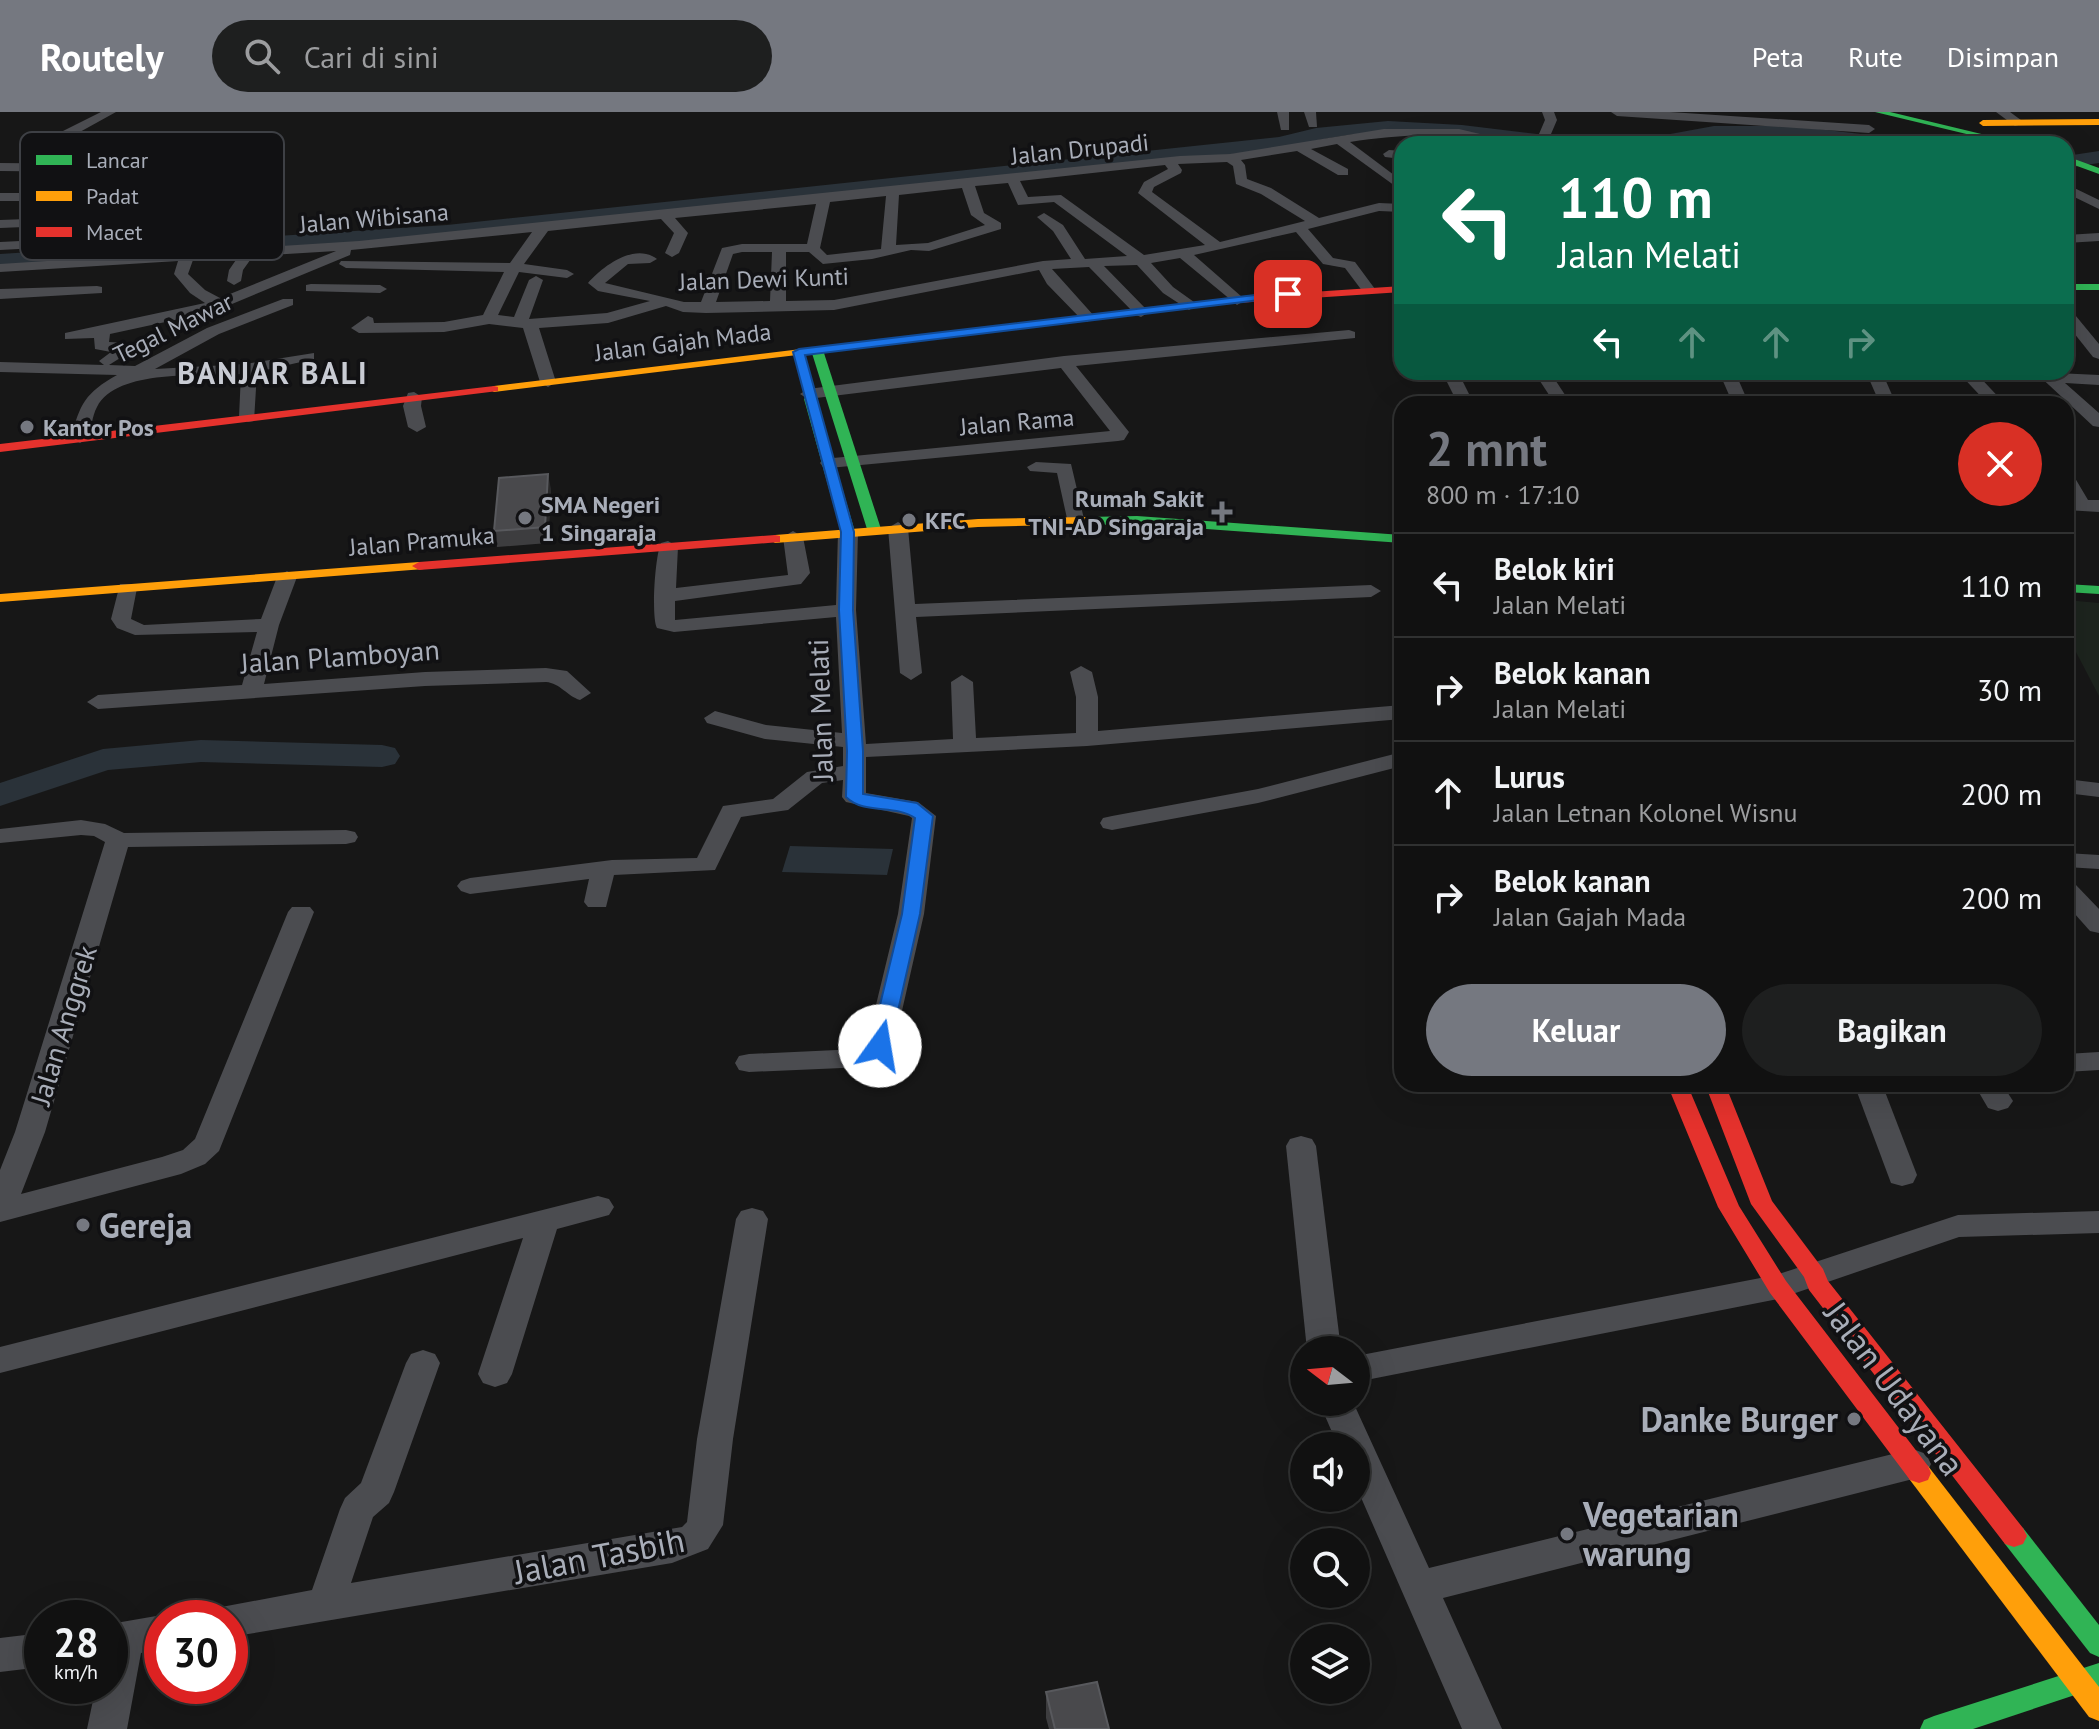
<!DOCTYPE html>
<html lang="id">
<head>
<meta charset="utf-8">
<style>
  :root { --surface:#111; --page:#1e1f1f; --text:#f1f3f6; --muted:#9c9d9f; --line:#303131; --accent:#757880 }
  body { margin:0; font-family:"PT Sans",sans-serif; background:var(--page); color:var(--text); height:100vh; display:flex; flex-direction:column; font-size:30px; white-space:nowrap }
  * { box-sizing:border-box; margin:0 }
  p { font-size:26px; color:var(--muted) }
  .icon { flex:none; width:44px; height:44px; fill:none; stroke:currentColor; stroke-width:2; stroke-linecap:round; stroke-linejoin:round }
  .map { position:relative; flex:1; overflow:hidden }
  .panel { position:absolute; left:1394px; top:284px; width:680px; height:696px; display:flex; flex-direction:column; background:var(--surface); border-radius:24px; box-shadow:0 8px 32px #0002,0 0 0 2px var(--line) }
  .panel>* { flex:none }
  .top-card { position:absolute; left:1394px; top:24px; width:680px; height:244px; border-radius:24px; box-shadow:0 8px 32px #0002,0 0 0 2px var(--line); background:#0b6e4f; color:#fff; overflow:hidden }
  .needle { width:52px; rotate:286deg }
  .buttons { position:absolute; left:1290px; top:1224px; display:grid; gap:16px }
  .buttons a { display:grid; place-items:center; width:80px; height:80px; border-radius:50%; background:var(--surface); box-shadow:0 8px 32px #0002,0 0 0 2px var(--line); font-size:40px }
  .speed { position:absolute; left:24px; top:1488px; display:flex; gap:16px; font-size:40px; font-weight:700; text-align:center }
  .speed>* { display:grid; place-content:center; width:104px; height:104px; border-radius:50%; background:var(--surface); box-shadow:0 8px 32px #0002,0 0 0 2px var(--line); line-height:1 }
  .speed small { font-size:20px; font-weight:400 }
  .speed .limit { border:12px solid #d22; background:#fff; color:#111 }
  .pin { position:absolute; display:grid; place-items:center; width:68px; height:68px; color:#fff; margin:-34px; border-radius:16px; box-shadow:0 4px 12px #0006 }
  .me { position:absolute; width:88px; margin:-44px; rotate:13deg; stroke-linejoin:round; filter:drop-shadow(0 0 6px #0008) }
  .turn { display:flex; align-items:center; gap:28px; height:168px; padding:0 32px; font-size:36px }
  .turn .icon { width:104px; height:104px; stroke-width:2.5 }
  .turn b { display:block; font-size:56px; line-height:68px }
  .lanes { display:flex; align-items:center; height:76px; padding:0 32px; background:#0003; justify-content:center; gap:40px; direction:ltr }
  .lanes .off { opacity:.35 }
  .round { display:grid; place-items:center; flex:none; width:84px; height:84px; border-radius:42px; background:var(--page) }
  .head { display:flex; align-items:center; justify-content:space-between; height:136px; padding:0 32px }
  h1 { font-size:48px; font-weight:700; line-height:60px; color:var(--accent) }
  .button { display:flex; gap:16px; margin-top:auto; padding:16px 32px }
  .button a { flex:1; height:92px; border-radius:48px; background:var(--accent); color:#fff; font-size:32px; font-weight:700; line-height:92px; text-align:center }
  .button a+a { background:var(--page); color:var(--text) }
  ul { padding:0; list-style:none }
  li { display:flex; align-items:center; gap:24px; height:104px; padding:0 32px; border-top:2px solid var(--line) }
  li div { flex:1 }
  li b { display:block; font-size:30px }
  li em { font-style:normal }
  header { display:flex; align-items:center; gap:48px; box-sizing:border-box; height:112px; padding:0 40px; background:var(--accent); color:#fff }
  header strong { font-size:38px }
  nav { display:flex; gap:44px; margin-inline-start:auto; font-size:28px }
  .search { width:560px; height:72px; background:var(--page); display:flex; align-items:center; gap:20px; box-sizing:border-box; padding:0 28px; border-radius:44px; color:var(--muted); font-size:30px }
  .map>svg:first-child { display:block }
  .green { fill:#1d241e }
  .water { fill:#2a3239 }
  .lines { fill:none; stroke-linecap:round; stroke-linejoin:round }
  .river { fill:#2a3239; fill-rule:evenodd }
  .street { fill:#4b4c50; fill-rule:evenodd }
  .fast { fill:#30b455; fill-rule:evenodd }
  .slow { fill:#ff9f0a; fill-rule:evenodd }
  .jam { fill:#e5322d; fill-rule:evenodd }
  .wall { fill:#3d3d3f }
  .shaded-wall { fill:#29292a }
  .building { fill:#49494c; stroke:#58595d; stroke-width:2 }
  .route { fill:#1a73e8; stroke:#114b97; stroke-width:2 }
  .poi-dot { fill:#757880; stroke:#111113; stroke-width:3 }
  .labels { text-anchor:middle; dominant-baseline:central; stroke-width:7; stroke-linejoin:round; paint-order:stroke }
  .far-street-label { font-size:24px; fill:#a8adb8; stroke:#111113 }
  .far-poi-label { font-size:24px; font-weight:bold; fill:#a8adb8; stroke:#111113; text-anchor:start }
  .street-label { font-size:28px; fill:#a8adb8; stroke:#111113 }
  .far-district-label { font-size:30px; font-weight:bold; letter-spacing:2px; fill:#c9ccd4; stroke:#111113 }
  .near-poi-label { font-size:34px; font-weight:bold; fill:#a8adb8; stroke:#111113; text-anchor:start }
  .near-street-label { font-size:34px; fill:#a8adb8; stroke:#111113 }
  .key { fill:#111113; stroke:#3e4045; stroke-width:2 }
  .key-label { font-size:22px; fill:#a8adb8 }
</style>
</head>
<body>
<header>
<strong>Routely</strong>
<div class="search"><svg class="icon" aria-label="search" viewBox="0 0 24 24"><circle cx="10" cy="10" r="6"/><path d="M15 15l6 6"/></svg>Cari di sini</div>
<nav><a>Peta</a><a>Rute</a><a>Disimpan</a></nav>
</header>
<div class="map">
<svg width="2099" height="1617" viewBox="0 0 2099 1617">
  <rect width="100%" height="100%" fill="#171717"/>
  <path class="green" d="M2066,488L2099,491V584L2066,521Z"/>
  <path class="water" d="M790,734L893,737L887,763L782,760Z"/>
  <g class="lines">
    <g class="river">
      <path d="M1388,9L1462,13L1571,26L1581,32C1517,32 1454,20 1390,20C1352,20 1316,28 1280,37L447,125L0,156V142L447,113L1279,25L1316,16Z"/>
      <path d="M1714,14H1792L1895,26L1905,32H1846L1792,26H1714L1680,32H1595L1605,26L1654,25Z"/>
      <path d="M2099,39V51L2066,56V44Z"/>
      <path d="M201,628L382,633L395,636L400,644L395,652L382,655L201,650L108,658L0,694V671L103,637Z"/>
    </g>
    <g class="street">
      <path d="M101,0H116L69,26L66,33L46,39L41,45L31,42L38,33L56,28L59,21Z"/>
      <path d="M1277,0H1289V18H1281Z"/>
      <path d="M1304,0H1316L1317,15H1309Z"/>
      <path d="M1542,0H1554L1557,8L1551,22L1545,26L1539,22L1545,8Z"/>
      <path d="M1611,0H1670L1869,13L1875,17L1869,21L1617,4Z"/>
      <path d="M1996,0H2010L2025,11L2015,14Z"/>
      <path d="M1384,17H1459L1522,32C1500,32 1480,27 1459,25C1423,21 1385,25 1350,30L1402,69V79L1337,32L1311,37L1348,57V63H1338L1297,39L1241,48L1245,53L1247,67L1271,76L1319,106L1379,91L1402,92V100L1379,99L1308,117L1333,146L1355,150L1375,177L1368,181L1363,180L1345,156L1323,152L1296,120L1194,143L1242,185L1245,188L1237,193L1180,146L1151,151L1173,175L1194,190L1197,193L1189,198L1163,181L1137,153L1104,154L1146,197L1149,200L1141,205L1136,203L1089,155L1052,157L1095,205L1087,210L1082,208L1047,172L1039,158L834,198L706,201L683,200L666,194L608,211L539,216L556,270L548,275L540,270L523,216L489,212L444,220L359,221L351,216L368,204L373,206L374,211L444,210L483,203L504,160L346,156L339,152L341,149L510,151L532,120L351,138L350,143L232,192L230,196L110,222L109,230L128,231L136,236L109,253L135,254L207,216L283,187H293V193L219,222L155,257L245,252L314,241V247L257,260L254,309L248,310L239,305L241,262C202,265 117,256 97,295C92,304 91,317 89,326L80,331L71,326C80,292 85,281 117,263L0,260V250L104,253L99,249L111,240L95,237L94,226L65,227V221L205,191L190,181L174,162L178,149L0,160V152L359,129L1180,44L1230,42ZM1227,50L1233,54L1236,72L1261,82L1305,109L1220,130L1152,80L1154,75L1181,61L1182,58L1178,52ZM1165,53L1168,57L1144,70L1138,81L1205,133L1144,143L1061,83L1028,85L1020,69ZM1008,71L1018,93L1054,90L1127,144L1085,147L1063,113L1044,101L1037,105L1053,119L1071,147L1043,149L834,188L786,189V140H809L823,152L872,147L911,138L929,139L1001,117V111L984,101L975,74ZM962,76L971,103L985,113L928,131L896,133L899,83ZM886,84L881,137L827,143L820,136L830,90ZM816,92L807,132H742L722,136L701,190H684L605,171L628,152L650,151L657,147C635,130 603,154 588,171L598,179L650,189L607,201L529,207L543,168L536,164L529,168L514,205L498,203L519,160L567,166L574,162L567,158L524,152L548,119L661,107L674,121L665,141L672,145L679,141L688,121L675,106ZM336,139L220,186L205,178L188,162L193,148L238,145L229,158L227,169L234,173L241,169L243,158L253,144ZM742,140H772L770,189L716,190L733,142Z"/>
      <path d="M1389,38L1402,39V47L1385,45L1383,42Z"/>
      <path d="M0,51L268,54L274,58L268,62L0,59Z"/>
      <path d="M2066,72L2099,88V97L2066,81Z"/>
      <path d="M0,81H231L238,85L231,89H0Z"/>
      <path d="M216,100L223,104L221,107L0,116V108Z"/>
      <path d="M202,120L209,124L207,127L0,138V130Z"/>
      <path d="M2099,121V129L2066,131V123Z"/>
      <path d="M1272,161L1277,162L1293,179V185H1283L1267,168V162Z"/>
      <path d="M311,172L380,173L387,177L380,181L306,179V173Z"/>
      <path d="M97,174L102,175V181L0,187V177Z"/>
      <path d="M2066,196L2071,198L2099,232V247L2093,245L2066,211Z"/>
      <path d="M1349,218L1355,220V226L1076,254L1129,320L1124,328L1118,329L829,356L823,355L820,351L823,347L1110,319L1061,256L808,287L800,282L808,277L1064,244Z"/>
      <path d="M1442,260H1458L1474,292H1458Z"/>
      <path d="M1534,260H1550L1571,292H1555Z"/>
      <path d="M1617,260H1633V261L1625,266Z"/>
      <path d="M1719,260H1735L1749,292H1733Z"/>
      <path d="M1866,260H1882L1896,292H1880Z"/>
      <path d="M1958,260H1975L2005,292H1988Z"/>
      <path d="M2035,260L2099,263V273L2065,271L2099,301V315L2093,314Z"/>
      <path d="M414,280L422,285L421,294L426,315L417,320L408,315L403,294L408,281Z"/>
      <path d="M1669,284L1722,287L1730,292H1637L1639,288Z"/>
      <path d="M1036,350L1071,352L1084,407L1082,411H1068L1057,361L1030,359L1027,355Z"/>
      <path d="M2066,360L2072,361L2088,388H2099V400L2066,398V386L2069,387Z"/>
      <path d="M898,410L908,416L915,492L1371,473L1381,479L1371,485L916,505L922,561L911,568L900,561L888,416Z"/>
      <path d="M848,414L858,420L856,498L866,632L953,627L951,570L962,563L973,570L976,626L1076,621V585L1070,560L1081,554L1092,560L1098,585V619L1402,593V607L1087,634L866,645V681L918,690L936,704L924,802L894,934L875,953L865,955L749,960L739,958L735,951L739,944L749,942L858,937L867,930L898,802L912,706L909,704L846,690L842,685L843,668L822,671L788,698L741,705L715,758L614,763L606,795H588L584,790L589,767L470,782L461,779L457,774L461,769L470,766L612,748L697,746L723,694L773,687L807,660L843,654V635L765,627L707,611L704,606L715,599L766,613L842,621L836,505L674,520L657,516C651,505 655,444 661,431L668,429L678,435L676,476L788,463L783,425L793,419L803,425L810,461L801,472L675,489V508L836,493L838,420Z"/>
      <path d="M287,459L297,465L279,513L264,572L425,560L546,556L567,559L591,581L580,588C567,584 560,571 546,570L425,574L98,597L87,590L98,583L242,573L257,520L135,523L117,516L111,507L120,472H134L137,476L131,507L144,513L261,507L277,465Z"/>
      <path d="M1402,640V654L1258,691L1112,718L1103,716L1100,711L1103,706L1112,704L1258,677Z"/>
      <path d="M2066,667L2099,671V685L2066,681Z"/>
      <path d="M81,708L105,712L124,721L346,718L355,720L358,725L355,730L346,732L128,735L45,1020L21,1082L162,1045L183,1038L195,1027L288,800L292,795H310L314,800L219,1039L205,1052L181,1062L0,1110V1058L15,1020L105,730L94,724L81,723L0,731V717Z"/>
      <path d="M2066,741L2099,743V757L2066,755Z"/>
      <path d="M2066,769L2075,772L2099,797V821L2090,819L2066,792Z"/>
      <path d="M2099,940V958L2066,960V942Z"/>
      <path d="M1854,972H1882L1917,1063L1913,1071L1902,1074L1891,1071Z"/>
      <path d="M1974,972H2002L2013,989L2008,996L1998,999L1988,996Z"/>
      <path d="M1301,1024L1312,1027L1316,1034L1341,1238H1307L1286,1034L1290,1027Z"/>
      <path d="M598,1084L609,1087L614,1095L609,1103L557,1117L512,1262L507,1271L495,1275L483,1271L478,1262L523,1126L0,1261V1235Z"/>
      <path d="M752,1096L763,1099L768,1107L733,1327L723,1413L708,1437L672,1451L230,1525V1506H212L216,1496L312,1478L340,1397L345,1386L361,1371L406,1251L411,1242L423,1238L435,1242L440,1251L394,1380L389,1391L373,1405L351,1471L682,1415L687,1410L697,1327L736,1107L741,1099Z"/>
      <path d="M2099,1099V1121L1959,1125L1778,1187L1356,1270V1244L1776,1163L1958,1103Z"/>
      <path d="M1319,1290H1353L1429,1456L1913,1337L1926,1342L1931,1352L1926,1362L1913,1367L1443,1486L1502,1617H1462L1356,1374V1334H1338Z"/>
      <path d="M162,1503L170,1506H162V1537L141,1541L127,1617H87L96,1574H110V1512Z"/>
      <path d="M42,1521V1555L0,1560V1526Z"/>
    </g>
    <g class="fast">
      <path d="M1875,0H1890L2023,32H2008Z"/>
      <path d="M2066,44L2099,56V62L2066,50Z"/>
      <rect x="2066" y="172" width="33" height="6"/>
      <path d="M817,235L823,238L881,417L879,420H869L867,417L811,238Z"/>
      <path d="M806,285L816,287L855,420L853,423H843L841,420L804,287Z"/>
      <path d="M1137,404L1402,423V431L1137,412L1086,413L1079,409L1086,405Z"/>
      <path d="M2066,472L2099,474V482L2066,480Z"/>
      <path d="M2014,1413L2023,1416L2099,1513V1545L2090,1541L2005,1432L2001,1424L2005,1416Z"/>
      <path d="M2099,1551V1575L1973,1617H1920L1924,1608L1934,1604Z"/>
    </g>
    <g class="slow">
      <path d="M2099,7V13L1983,14L1979,11L1983,8Z"/>
      <path d="M933,221L937,222V226L494,280L488,277L494,274Z"/>
      <path d="M1086,405L1091,406V412L978,415L775,431L768,427L775,423L978,407Z"/>
      <path d="M419,450L426,454L424,457L0,490V482Z"/>
      <path d="M1919,1351L1928,1354L2099,1575V1609L2089,1605L1910,1368L1907,1361L1910,1354Z"/>
    </g>
    <g class="jam">
      <path d="M1402,174V180L1237,191L933,227L928,224L933,221L1237,185Z"/>
      <path d="M494,274L498,275V279L0,340V332Z"/>
      <path d="M775,423L780,424V430L419,458L412,454L419,450Z"/>
      <path d="M1667,972H1687L1739,1094L1786,1169L1928,1354L1931,1361L1928,1368L1919,1371L1910,1368L1770,1181L1718,1095Z"/>
      <path d="M1705,972H1725L1772,1089L1823,1157L1828,1169L2023,1416L2027,1424L2023,1432L2014,1435L2005,1432L1809,1178L1804,1165L1751,1092Z"/>
    </g>
  </g>
  <g class="wall">
    <path d="M551,377L548,431L497,435L494,419Z"/>
    <path d="M1046,1580L1109,1617H1049L1046,1606Z"/>
  </g>
  <path class="shaded-wall" d="M548,362L551,377L548,431L545,415Z"/>
  <g class="building">
    <path d="M548,362L545,415L494,419L499,366Z"/>
    <path d="M1097,1570L1109,1617H1055L1046,1580Z"/>
  </g>
  <path class="route" d="M1288,179L1293,182L1292,184L805,243L854,420L853,498L863,639V682L917,691L933,704L920,802L890,934L887,939H873L870,934L902,802L915,706C895,692 864,703 846,685L847,639L839,498L841,420L793,240L799,237Z"/>
  <g class="poi-dot">
    <circle cx="27" cy="315" r="8"/>
    <path d="M1218 388h8v8h8v8h-8v8h-8v-8h-8v-8h8z"/>
    <circle cx="525" cy="406" r="8"/>
    <circle cx="909" cy="408" r="8"/>
    <circle cx="83" cy="1113" r="8"/>
    <circle cx="1854" cy="1307" r="8"/>
    <circle cx="1567" cy="1422" r="8"/>
  </g>
  <g class="labels">
    <g class="far-street-label">
      <text transform="translate(1080 37) rotate(-6)">Jalan Drupadi</text>
      <text transform="translate(374 106) rotate(-5)">Jalan Wibisana</text>
      <text transform="translate(764 167) rotate(-2)">Jalan Dewi Kunti</text>
      <text transform="translate(173 216) rotate(-26)">Tegal Mawar</text>
      <text transform="translate(683 230) rotate(-7)">Jalan Gajah Mada</text>
      <text transform="translate(1017 310) rotate(-5)">Jalan Rama</text>
      <text transform="translate(422 429) rotate(-5)">Jalan Pramuka</text>
    </g>
    <g class="far-poi-label">
      <text x="43" y="315">Kantor Pos</text>
      <text x="1204" y="386" text-anchor="end">Rumah Sakit<tspan x="1204" dy="28">TNI-AD Singaraja</tspan></text>
      <text x="541" y="392">SMA Negeri<tspan x="541" dy="28">1 Singaraja</tspan></text>
      <text x="925" y="408">KFC</text>
    </g>
    <g class="street-label">
      <text transform="translate(340 544) rotate(-4)">Jalan Plamboyan</text>
      <text transform="translate(820 598) rotate(-92)">Jalan Melati</text>
      <text transform="translate(63 913) rotate(-73)">Jalan Anggrek</text>
    </g>
    <g class="far-district-label">
      <text x="273" y="260">BANJAR BALI</text>
    </g>
    <g class="near-poi-label">
      <text x="99" y="1113">Gereja</text>
      <text x="1838" y="1307" text-anchor="end">Danke Burger</text>
      <text x="1583" y="1402">Vegetarian<tspan x="1583" dy="39">warung</tspan></text>
    </g>
    <g class="near-street-label">
      <text transform="translate(1895 1276) rotate(53)">Jalan Udayana</text>
      <text transform="translate(599 1443) rotate(-11)">Jalan Tasbih</text>
    </g>
  </g>
  <rect x="20" y="20" width="264" height="128" rx="12" class="key"/>
  <rect x="36" y="43" width="36" height="10" fill="#30b455"/>
  <rect x="36" y="79" width="36" height="10" fill="#ff9f0a"/>
  <rect x="36" y="115" width="36" height="10" fill="#e5322d"/>
  <g class="key-label">
    <text x="86" y="56">Lancar</text>
    <text x="86" y="92">Padat</text>
    <text x="86" y="128">Macet</text>
  </g>
</svg>
<div class="buttons">
<a><svg class="needle" viewBox="-14 -14 28 28"><path d="M0-13l5 13h-10z" fill="#e53935"/><path d="M0 13l5-13h-10z" fill="#9c9d9f"/></svg></a>
<a><svg class="icon" aria-label="sound" viewBox="0 0 24 24"><path d="M4 9h4l5-4v14l-5-4H4zM17 9q2 3 0 6"/></svg></a>
<a><svg class="icon" aria-label="search" viewBox="0 0 24 24"><circle cx="10" cy="10" r="6"/><path d="M15 15l6 6"/></svg></a>
<a><svg class="icon" aria-label="layers" viewBox="0 0 24 24"><path d="M12 4l9 5-9 5-9-5zM3 14l9 5 9-5"/></svg></a>
</div>
<div class="speed"><div>28<small>km/h</small></div><div class="limit">30</div></div>
<div class="pin" style="left:1288px;top:182px;background:#d93025"><svg class="icon" aria-label="arrive" viewBox="0 0 24 24"><path d="M6 21V4h12l-3 4 3 4H6"/></svg></div>
<svg class="me" style="left:880px;top:934px" viewBox="-20 -20 40 40"><circle r="19" fill="#fff"/><path d="M0-13L10 11 0 6-10 11z" fill="#1a73e8"/></svg>
<div class="top-card">
<div class="turn"><svg class="icon" aria-label="left" viewBox="0 0 24 24"><path d="M17 20v-9H6M10 6l-5 5 5 5"/></svg><div><b>110 m</b>Jalan Melati</div></div>
<div class="lanes"><svg class="icon" aria-label="left" viewBox="0 0 24 24"><path d="M17 20v-9H6M10 6l-5 5 5 5"/></svg><svg class="icon off" aria-label="ahead" viewBox="0 0 24 24"><path d="M12 20V5M6 11l6-6 6 6"/></svg><svg class="icon off" aria-label="ahead" viewBox="0 0 24 24"><path d="M12 20V5M6 11l6-6 6 6"/></svg><svg class="icon off" aria-label="right" viewBox="0 0 24 24"><path d="M7 20v-9h11M14 6l5 5-5 5"/></svg></div>
</div>
<section class="panel">
<div class="head"><div><h1>2 mnt</h1><p>800 m · 17:10</p></div><a class="round" style="background:#d93025;color:#fff"><svg class="icon" aria-label="close" viewBox="0 0 24 24"><path d="M6 6l12 12M18 6L6 18"/></svg></a></div>
<ul>
<li><svg class="icon" aria-label="left" viewBox="0 0 24 24"><path d="M17 20v-9H6M10 6l-5 5 5 5"/></svg><div><b>Belok kiri</b><p>Jalan Melati</p></div><em>110 m</em></li>
<li><svg class="icon" aria-label="right" viewBox="0 0 24 24"><path d="M7 20v-9h11M14 6l5 5-5 5"/></svg><div><b>Belok kanan</b><p>Jalan Melati</p></div><em>30 m</em></li>
<li><svg class="icon" aria-label="ahead" viewBox="0 0 24 24"><path d="M12 20V5M6 11l6-6 6 6"/></svg><div><b>Lurus</b><p>Jalan Letnan Kolonel Wisnu</p></div><em>200 m</em></li>
<li><svg class="icon" aria-label="right" viewBox="0 0 24 24"><path d="M7 20v-9h11M14 6l5 5-5 5"/></svg><div><b>Belok kanan</b><p>Jalan Gajah Mada</p></div><em>200 m</em></li>
</ul>
<div class="button"><a>Keluar</a><a>Bagikan</a></div>
</section>
</div>
</body>
</html>
